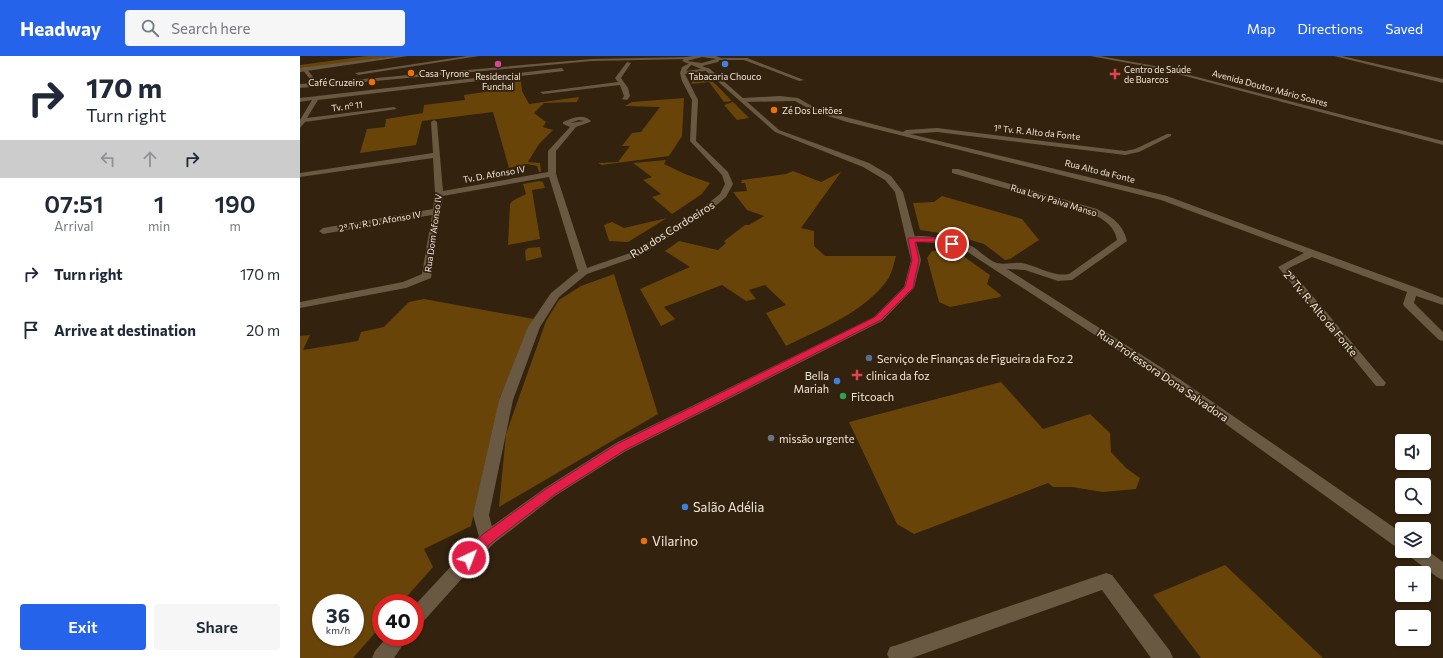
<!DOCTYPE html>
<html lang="en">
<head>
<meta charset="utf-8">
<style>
  :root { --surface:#fff; --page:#f6f6f7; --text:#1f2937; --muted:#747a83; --accent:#2563eb }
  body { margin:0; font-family:Commissioner,sans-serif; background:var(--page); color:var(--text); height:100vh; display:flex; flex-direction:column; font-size:15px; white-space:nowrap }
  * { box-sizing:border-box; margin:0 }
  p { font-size:13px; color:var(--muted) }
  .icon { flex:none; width:22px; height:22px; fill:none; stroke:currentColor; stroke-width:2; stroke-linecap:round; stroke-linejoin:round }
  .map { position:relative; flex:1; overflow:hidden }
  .drawer { display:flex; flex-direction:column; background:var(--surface); width:300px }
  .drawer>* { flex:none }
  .guide { background:#fff; color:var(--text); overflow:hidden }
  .fabs { position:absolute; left:1095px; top:378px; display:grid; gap:8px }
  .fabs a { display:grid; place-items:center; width:36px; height:36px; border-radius:4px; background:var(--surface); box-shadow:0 1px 3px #0004; font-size:20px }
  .speed { position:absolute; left:12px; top:538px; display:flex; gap:8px; font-size:20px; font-weight:700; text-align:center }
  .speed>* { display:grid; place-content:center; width:52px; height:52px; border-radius:50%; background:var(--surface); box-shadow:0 1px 3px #0004; line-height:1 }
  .speed small { font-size:10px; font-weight:400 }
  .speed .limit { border:6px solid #d22; background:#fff; color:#111 }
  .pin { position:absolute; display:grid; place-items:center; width:34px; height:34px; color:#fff; margin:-17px; border:2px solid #fff; border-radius:50%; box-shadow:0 1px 4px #0007 }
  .me { position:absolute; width:44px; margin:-22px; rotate:43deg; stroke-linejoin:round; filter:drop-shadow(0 0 3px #0008) }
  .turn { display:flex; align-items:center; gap:14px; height:84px; padding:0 20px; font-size:18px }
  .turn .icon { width:52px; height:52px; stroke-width:2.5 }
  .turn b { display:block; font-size:28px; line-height:34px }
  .lanes { display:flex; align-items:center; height:38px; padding:0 20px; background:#0003; justify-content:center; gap:20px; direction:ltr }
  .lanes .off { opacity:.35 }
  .eta { display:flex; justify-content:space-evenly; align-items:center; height:68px; text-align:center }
  .eta b { font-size:24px; font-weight:600; line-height:28px }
  .cta { display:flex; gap:8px; margin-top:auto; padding:8px 20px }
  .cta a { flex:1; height:46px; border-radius:4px; background:var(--accent); color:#fff; font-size:16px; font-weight:600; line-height:46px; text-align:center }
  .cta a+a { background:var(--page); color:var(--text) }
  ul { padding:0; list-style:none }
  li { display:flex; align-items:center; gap:12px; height:56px; padding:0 20px }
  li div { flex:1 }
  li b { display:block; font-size:15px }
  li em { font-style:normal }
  header { display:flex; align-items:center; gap:24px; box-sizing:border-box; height:56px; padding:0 20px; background:var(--accent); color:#fff }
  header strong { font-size:19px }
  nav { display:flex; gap:22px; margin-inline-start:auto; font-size:14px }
  .search { width:280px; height:36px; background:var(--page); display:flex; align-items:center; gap:10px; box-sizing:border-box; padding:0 14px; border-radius:4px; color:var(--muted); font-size:15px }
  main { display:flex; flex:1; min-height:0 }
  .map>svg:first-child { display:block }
  .green { fill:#684409; fill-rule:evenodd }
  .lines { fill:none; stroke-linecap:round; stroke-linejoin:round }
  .minor { fill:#695842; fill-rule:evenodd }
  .tertiary { fill:#695842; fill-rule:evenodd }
  .secondary { fill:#695842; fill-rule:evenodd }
  .route { fill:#e11d48; stroke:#92132f }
  .hotel-dot { fill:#d1479c; stroke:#32220e; stroke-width:1.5 }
  .shop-dot { fill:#3f7fe0; stroke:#32220e; stroke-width:1.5 }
  .food-dot { fill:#e8710a; stroke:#32220e; stroke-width:1.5 }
  .health-dot { fill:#e0444e; stroke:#32220e; stroke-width:1.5 }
  .service-dot { fill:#5c6f8a; stroke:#32220e; stroke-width:1.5 }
  .leisure-dot { fill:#2e9e5b; stroke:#32220e; stroke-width:1.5 }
  .worship-dot { fill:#6b7280; stroke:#32220e; stroke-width:1.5 }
  .labels { text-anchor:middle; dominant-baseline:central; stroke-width:3.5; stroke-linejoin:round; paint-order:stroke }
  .far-poi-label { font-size:9px; fill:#f1e7db; stroke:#32220e; text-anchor:start }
  .far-street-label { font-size:9px; fill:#f1e7db; stroke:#32220e }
  .street-label { font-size:11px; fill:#f1e7db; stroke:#32220e }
  .poi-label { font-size:11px; fill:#f1e7db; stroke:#32220e; text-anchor:start }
  .near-poi-label { font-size:13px; fill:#f1e7db; stroke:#32220e; text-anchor:start }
</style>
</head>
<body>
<header>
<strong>Headway</strong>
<div class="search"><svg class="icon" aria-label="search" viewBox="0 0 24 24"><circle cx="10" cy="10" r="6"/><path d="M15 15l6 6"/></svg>Search here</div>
<nav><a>Map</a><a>Directions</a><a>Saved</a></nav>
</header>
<main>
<section class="drawer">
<div class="guide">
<div class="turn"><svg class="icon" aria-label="right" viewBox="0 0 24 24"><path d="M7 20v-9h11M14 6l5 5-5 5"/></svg><div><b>170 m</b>Turn right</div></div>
<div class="lanes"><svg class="icon off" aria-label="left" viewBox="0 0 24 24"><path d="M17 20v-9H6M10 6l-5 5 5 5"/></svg><svg class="icon off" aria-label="ahead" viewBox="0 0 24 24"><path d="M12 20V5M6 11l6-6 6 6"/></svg><svg class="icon" aria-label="right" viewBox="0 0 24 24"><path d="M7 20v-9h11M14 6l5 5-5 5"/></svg></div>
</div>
<div class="eta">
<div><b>07:51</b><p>Arrival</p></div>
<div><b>1</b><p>min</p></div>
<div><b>190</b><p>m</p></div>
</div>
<ul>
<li><svg class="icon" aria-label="right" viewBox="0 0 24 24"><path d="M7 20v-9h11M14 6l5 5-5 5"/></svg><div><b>Turn right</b></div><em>170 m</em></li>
<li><svg class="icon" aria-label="arrive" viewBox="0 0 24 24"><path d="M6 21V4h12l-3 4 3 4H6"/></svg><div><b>Arrive at destination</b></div><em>20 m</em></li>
</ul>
<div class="cta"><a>Exit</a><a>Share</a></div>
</section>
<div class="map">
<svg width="1143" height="602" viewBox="0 0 1143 602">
  <rect width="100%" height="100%" fill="#32220e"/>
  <g class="green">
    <path d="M67,0H96L0,13V9Z"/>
    <path d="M390,17C404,13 422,35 432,45L424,46L409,26L392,28Z"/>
    <path d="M221,25L222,35L229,48L279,41L277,46L244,47L234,57L246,66L243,71L253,74L239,88L228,106L240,107L241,116H239L237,110L227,108L209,112L193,56L122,65L116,89L60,97L67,73L85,71L86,63L123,57L124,49L165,44L164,39L212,32L210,26Z"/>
    <path d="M384,42L382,80L369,100L302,109L298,107L318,106L330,90H322L332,77L341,76L360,51L325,50L332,46Z"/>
    <path d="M433,46L449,62L437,64L424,49Z"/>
    <path d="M366,104L364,108L385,118L410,127L402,138L372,158L352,141L361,138L343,124L352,121L333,107Z"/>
    <path d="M493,115L521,126L541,116L501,172L514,175V190L525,200H596C594,207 592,217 588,223C565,256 521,273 486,290L466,257L486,249L465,229L449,234L456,243L446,245L422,229L364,251L375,263L361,270L340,233L390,211L365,195L379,185L418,194L426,187L424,185L445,169H449L464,160L447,154L433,136L447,135L445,127H441L442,124L486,118Z"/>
    <path d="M239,125L243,126L245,132L232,134L240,183L208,189L210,148C213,143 221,141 226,138L223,128Z"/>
    <path d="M642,140L722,163L739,184L710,203L705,204L684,188L653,179L620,174L613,147L634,146Z"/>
    <path d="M367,162L328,186L309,185L304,169L312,166L324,172Z"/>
    <path d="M240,191L242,201L226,205L225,195L228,192Z"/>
    <path d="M642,194L663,200L690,219L687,228L701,239L700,241L650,251L639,246L627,202L632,195Z"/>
    <path d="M314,218L358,358L199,451L206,378L246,265L259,244L281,230Z"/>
    <path d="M124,243L234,263L200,341L171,470L124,493L133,511L101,547H81V570L53,602H0V280L10,279L3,294L58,285L61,276L84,271L109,246ZM21,547H55V581H21Z"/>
    <path d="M701,326L743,373L790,358L810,377L811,396L826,412L840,422L836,433L803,436L772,431H753L748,427L614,478L597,468L549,366Z"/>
    <path d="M925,509L1023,602H901L853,539Z"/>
  </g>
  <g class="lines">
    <g class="minor">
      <path d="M167,0H179L58,19L55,17Z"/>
      <path d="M1034,0H1042L1143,23V27Z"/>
      <path d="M388,1L390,3L292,5L0,32V28L13,27L2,13L5,11L18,27L292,3Z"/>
      <path d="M419,2H447L504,24L499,25L444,4H417Z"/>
      <path d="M327,6L331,7L321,22L328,32L330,40L327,44L322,43L324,40L320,29L243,38L240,36L318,26L315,22Z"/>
      <path d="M390,7L392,8L386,15L408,12L411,14L385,18L398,44L396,85L428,116L433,128L426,141L412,153L339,200L287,218L259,241L240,271L213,344L189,459L195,483L193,488L187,490L181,488L173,459L199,344L228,271L251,237L278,215L249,121L143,140L131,222L106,232L0,252V246L103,226L122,218L132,159L23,178L19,175L23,172L133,153L135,138L133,102L0,121V117L133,97L131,66L134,64L137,66L143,135L248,116V95L270,71L263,68V66C272,62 283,57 291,65L290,66L276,71L256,95V118L287,212L333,196L406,149L420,138L425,128L422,119L390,85L392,44L382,25L380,17L382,11ZM279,64L284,65L270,67Z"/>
      <path d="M262,12L264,15L18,44L7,62L94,51L97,53L5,66L0,72V64L12,44L0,46V42Z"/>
      <path d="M480,40L498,42L519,54L603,76L606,74L637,72L825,95L835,93L867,78H871V80L839,96L825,99L637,76L610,78L867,140L1117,232L1143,242V249L1116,240L1114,247L1143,276V285L1139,284L1104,250L1103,248L1107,236L1012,201L989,212L1086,327L1084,330H1076L978,211L1004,197L861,144L547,66L515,56L495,45L443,46L440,44L443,42Z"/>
      <path d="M652,113H658L797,153C812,161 823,168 827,185L772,224L758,225L725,214L707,213L881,324L1102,477V493L1096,491L873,330L663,193L637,187L608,185L606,183C614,175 658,185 669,189C679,193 687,204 697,207C705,209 714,206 722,207C738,210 752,221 769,218L817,184C814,169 804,164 791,157L652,117Z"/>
      <path d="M1124,492L1143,506V524L1137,521L1109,500L1107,495H1124Z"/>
      <path d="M806,517L812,519L870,595L873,602H851L802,534L612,602H589L587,598L590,591L597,589Z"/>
    </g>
    <g class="tertiary">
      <path d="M392,0H416L421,2L418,6L402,10L410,13L479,74L569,107L591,120L603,136L621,204L614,232L582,265L326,395L255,440L193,488L121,568L115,571V549L181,478L245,432L316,387L574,261L604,231L611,204L595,136L585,124L563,111L475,76L406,15L382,5L386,1ZM402,1L416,3L402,7L387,5Z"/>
      <path d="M87,581H108L94,602H72L75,595Z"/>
    </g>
    <g class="secondary">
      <path d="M95,0H108L0,16V12Z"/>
      <path d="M790,0H800L855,10L1143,85V89L855,12Z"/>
    </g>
  </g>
  <path class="route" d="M608,182H637L655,188L652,190L637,186H615L619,204L613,232L581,264L325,394L254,439L191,487L173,506L169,508L164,506L162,502L164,498L182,479L246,433L317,388L575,261L605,231L612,204Z"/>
  <circle class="hotel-dot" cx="198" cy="8" r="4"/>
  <g class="shop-dot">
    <circle cx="425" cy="8" r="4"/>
    <circle cx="537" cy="325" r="4"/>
    <circle cx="385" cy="451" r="4"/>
  </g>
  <g class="food-dot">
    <circle cx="111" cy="17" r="4"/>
    <circle cx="72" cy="26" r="4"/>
    <circle cx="474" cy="54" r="4"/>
    <circle cx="344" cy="485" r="4"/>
  </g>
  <g class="health-dot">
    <path d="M813 12h4v4h4v4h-4v4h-4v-4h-4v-4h4z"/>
    <path d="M555 313h4v4h4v4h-4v4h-4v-4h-4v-4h4z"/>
  </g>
  <circle class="service-dot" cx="569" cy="302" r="4"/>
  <circle class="leisure-dot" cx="543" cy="340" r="4"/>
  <circle class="worship-dot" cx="471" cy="382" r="4"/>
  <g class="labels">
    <g class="far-poi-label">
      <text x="824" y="13">Centro de Saúde<tspan x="824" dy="10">de Buarcos</tspan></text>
      <text x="119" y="17">Casa Tyrone</text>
      <text x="198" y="20" text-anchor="middle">Residencial<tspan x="198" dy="10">Funchal</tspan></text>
      <text x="425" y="20" text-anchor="middle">Tabacaria Chouco</text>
      <text x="64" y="26" text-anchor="end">Café Cruzeiro</text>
      <text x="482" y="54">Zé Dos Leitões</text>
    </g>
    <g class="far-street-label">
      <text transform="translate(970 32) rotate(15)">Avenida Doutor Mário Soares</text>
      <text transform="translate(47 50) rotate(-7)">Tv. nº 11</text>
      <text transform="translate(737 76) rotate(6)">1ª Tv. R. Alto da Fonte</text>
      <text transform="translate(800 115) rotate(14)">Rua Alto da Fonte</text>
      <text transform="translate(194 118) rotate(-10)">Tv. D. Afonso IV</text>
      <text transform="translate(754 144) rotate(17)">Rua Levy Paiva Manso</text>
      <text transform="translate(80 165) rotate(-10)">2ª Tv. R. D. Afonso IV</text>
      <text transform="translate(133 177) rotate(-82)">Rua Dom Afonso IV</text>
    </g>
    <g class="street-label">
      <text transform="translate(372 173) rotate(-32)">Rua dos Cordoeiros</text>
      <text transform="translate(1021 257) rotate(50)">2ª Tv. R. Alto da Fonte</text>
      <text transform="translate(863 319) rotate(34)">Rua Professora Dona Salvadora</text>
    </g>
    <g class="poi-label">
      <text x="577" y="302">Serviço de Finanças de Figueira da Foz 2</text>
      <text x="529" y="319" text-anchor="end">Bella<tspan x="529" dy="13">Mariah</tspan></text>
      <text x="566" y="319">clinica da foz</text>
      <text x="551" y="340">Fitcoach</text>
      <text x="479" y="382">missão urgente</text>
    </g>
    <g class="near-poi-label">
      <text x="393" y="451">Salão Adélia</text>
      <text x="352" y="485">Vilarino</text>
    </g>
  </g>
</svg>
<div class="fabs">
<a><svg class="icon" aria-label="sound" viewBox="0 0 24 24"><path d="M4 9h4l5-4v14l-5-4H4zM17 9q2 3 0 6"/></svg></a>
<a><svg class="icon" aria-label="search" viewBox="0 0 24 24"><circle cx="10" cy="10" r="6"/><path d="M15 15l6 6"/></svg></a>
<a><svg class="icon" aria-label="layers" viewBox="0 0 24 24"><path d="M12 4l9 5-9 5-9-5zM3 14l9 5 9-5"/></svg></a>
<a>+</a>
<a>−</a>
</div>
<div class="speed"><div>36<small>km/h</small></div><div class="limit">40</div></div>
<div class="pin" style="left:652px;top:188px;background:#d93025"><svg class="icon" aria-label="arrive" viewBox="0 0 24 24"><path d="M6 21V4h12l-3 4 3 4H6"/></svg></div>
<svg class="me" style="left:169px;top:502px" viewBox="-20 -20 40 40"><circle r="17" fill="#e11d48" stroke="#fff" stroke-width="3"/><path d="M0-11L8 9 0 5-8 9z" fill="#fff"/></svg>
</div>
</main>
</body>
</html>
